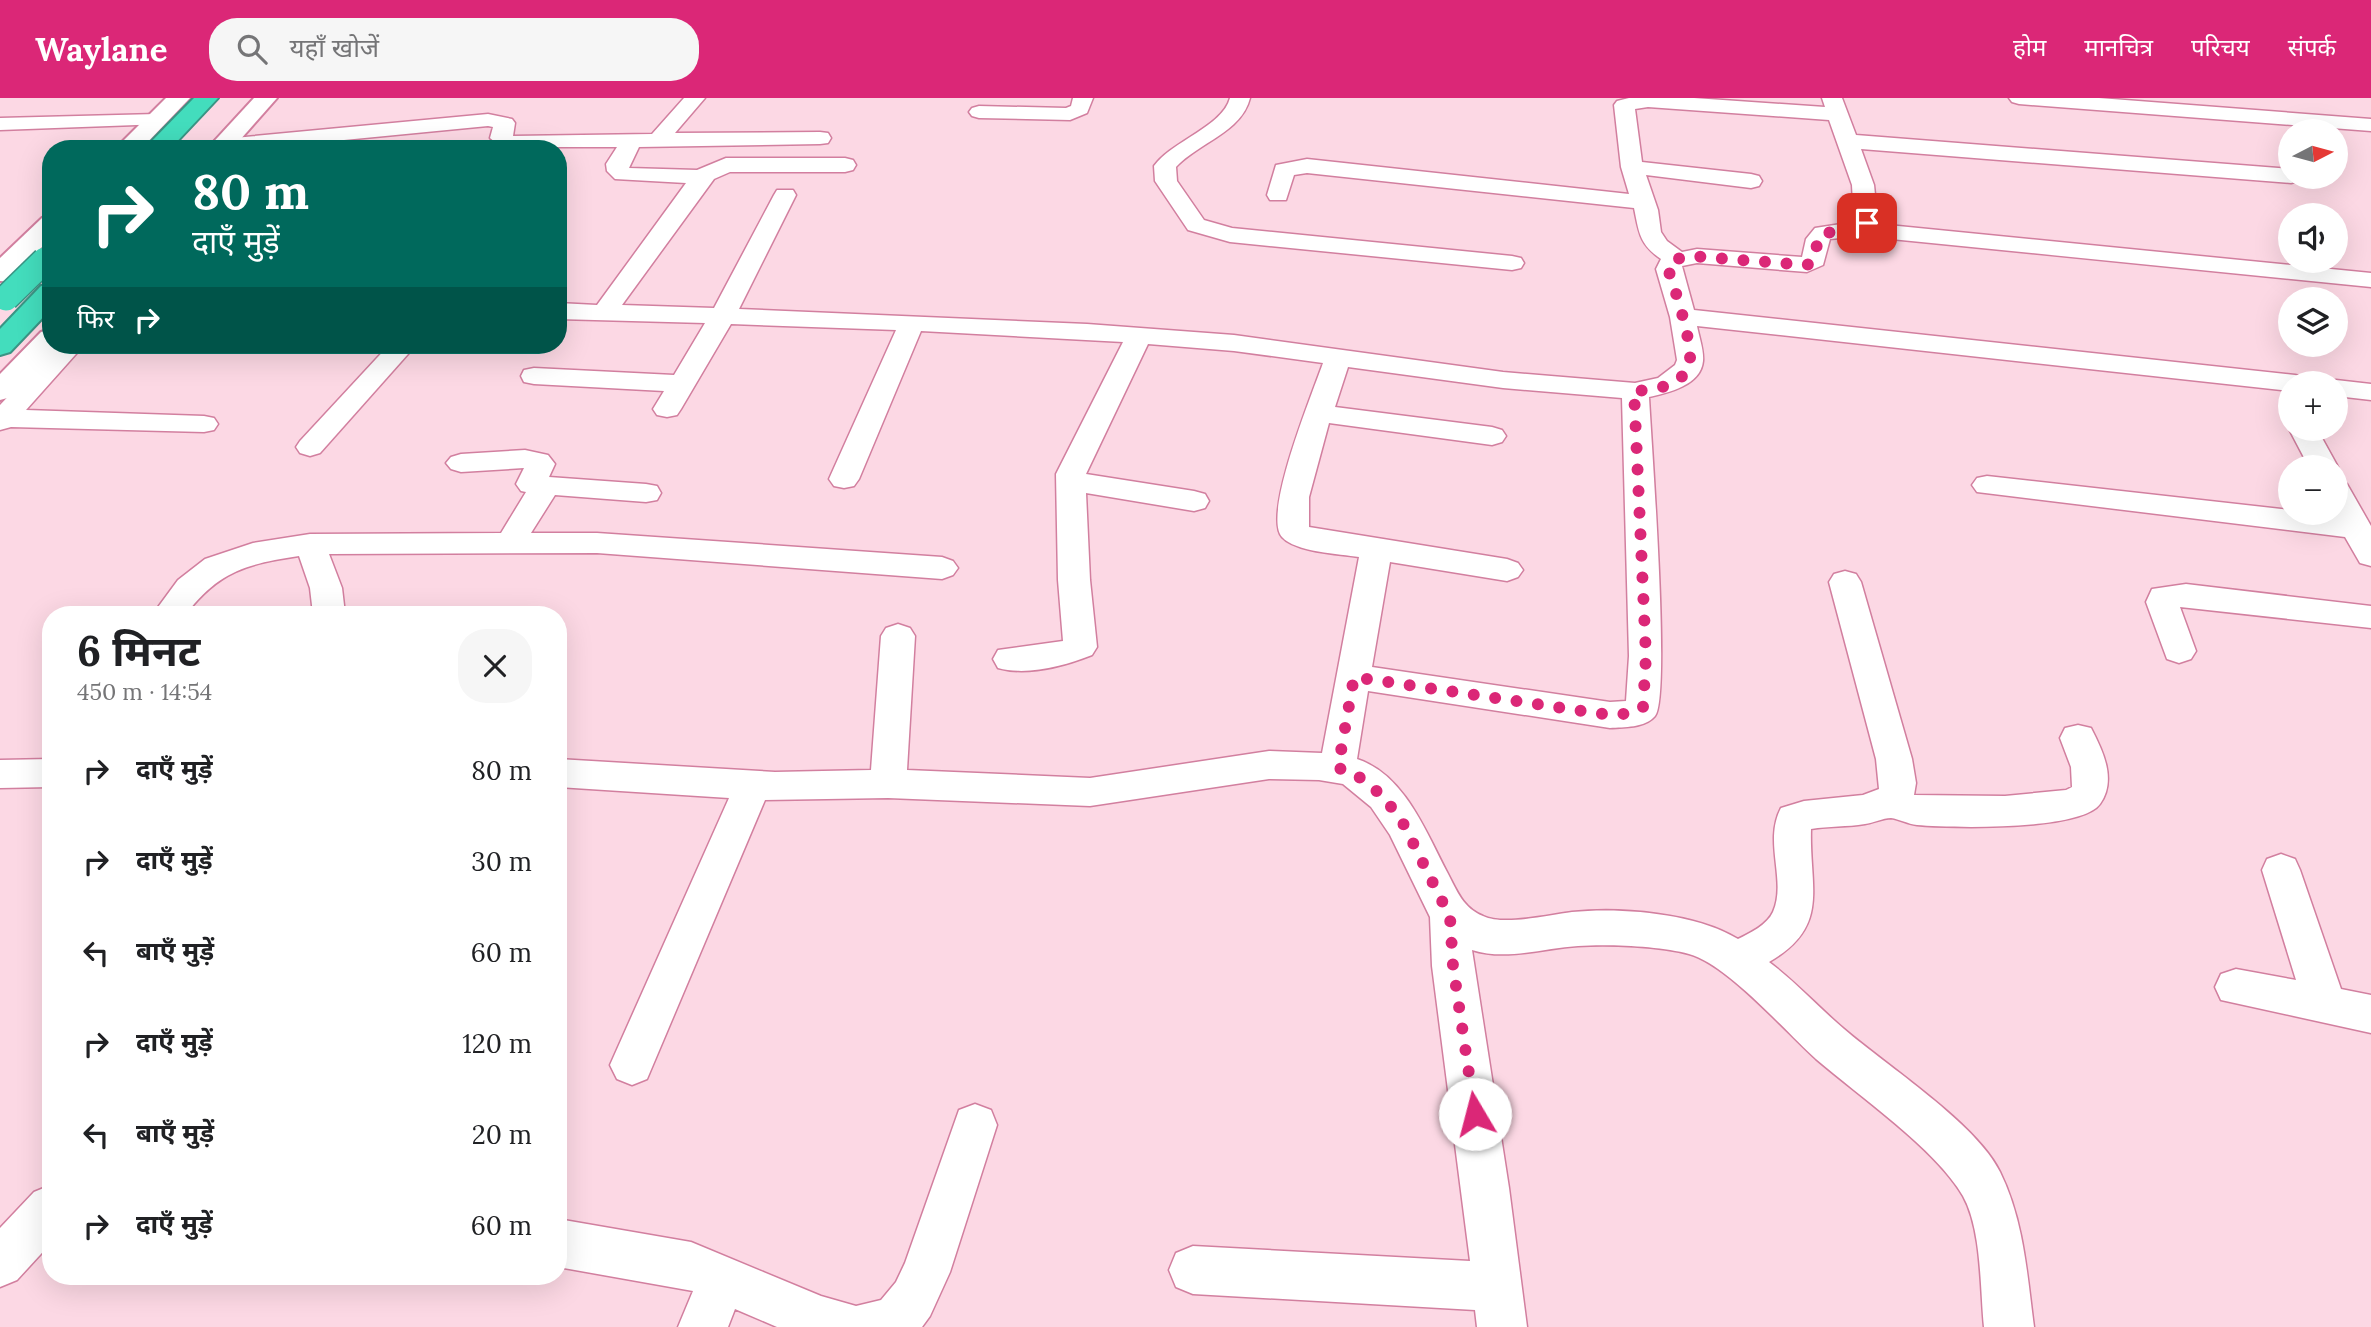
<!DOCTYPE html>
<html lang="hi">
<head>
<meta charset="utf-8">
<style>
  :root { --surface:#fff; --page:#f6f6f6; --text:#202124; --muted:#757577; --accent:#db2777 }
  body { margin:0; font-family:Lora,"Noto Sans Devanagari",serif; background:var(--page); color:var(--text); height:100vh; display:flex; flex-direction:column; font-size:26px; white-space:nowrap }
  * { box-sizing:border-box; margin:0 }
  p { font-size:23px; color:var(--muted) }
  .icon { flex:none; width:38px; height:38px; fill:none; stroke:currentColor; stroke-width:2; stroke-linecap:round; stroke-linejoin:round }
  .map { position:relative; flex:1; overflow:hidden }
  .drawer { position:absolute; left:42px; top:508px; width:525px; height:679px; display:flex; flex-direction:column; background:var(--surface); border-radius:28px; box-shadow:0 7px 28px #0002 }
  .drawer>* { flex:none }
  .hud { position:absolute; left:42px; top:42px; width:525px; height:214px; border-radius:28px; box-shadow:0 7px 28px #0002; background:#00695c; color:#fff; overflow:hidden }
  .needle { width:46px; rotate:84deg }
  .fabs { position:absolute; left:2278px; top:21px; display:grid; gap:14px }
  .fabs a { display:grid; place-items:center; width:70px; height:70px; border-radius:50%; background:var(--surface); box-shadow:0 7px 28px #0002; font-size:35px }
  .pin { position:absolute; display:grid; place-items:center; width:60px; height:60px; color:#fff; margin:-30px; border-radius:14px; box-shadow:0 4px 10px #0006 }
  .me { position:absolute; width:77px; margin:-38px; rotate:352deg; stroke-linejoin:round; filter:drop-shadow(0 0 5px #0008) }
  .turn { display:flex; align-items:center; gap:24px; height:147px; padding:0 35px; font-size:32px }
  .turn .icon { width:91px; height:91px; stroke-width:2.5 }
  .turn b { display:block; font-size:49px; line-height:60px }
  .then { display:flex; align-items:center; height:66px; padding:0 35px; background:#0003; gap:14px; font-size:26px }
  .round { display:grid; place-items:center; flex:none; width:74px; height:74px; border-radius:28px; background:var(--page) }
  .summary { display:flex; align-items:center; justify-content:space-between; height:119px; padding:0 35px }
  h1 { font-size:42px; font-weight:700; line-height:52px }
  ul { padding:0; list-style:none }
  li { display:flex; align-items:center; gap:21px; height:91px; padding:0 35px }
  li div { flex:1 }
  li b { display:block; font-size:26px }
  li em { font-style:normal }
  header { display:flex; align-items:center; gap:42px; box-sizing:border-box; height:98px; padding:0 35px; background:var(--accent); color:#fff }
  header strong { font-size:33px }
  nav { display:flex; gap:38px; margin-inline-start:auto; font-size:24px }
  .search { width:490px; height:63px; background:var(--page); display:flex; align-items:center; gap:18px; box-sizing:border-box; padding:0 24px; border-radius:28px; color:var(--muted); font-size:26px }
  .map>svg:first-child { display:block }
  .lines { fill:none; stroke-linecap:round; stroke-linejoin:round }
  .street-casing { stroke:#d27f9f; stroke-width:3 }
  .secondary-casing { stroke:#d27f9f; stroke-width:4 }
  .highway-casing { stroke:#3a9484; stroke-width:4 }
  .street { fill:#fff; fill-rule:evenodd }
  .secondary { fill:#fff; fill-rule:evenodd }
  .highway { fill:#43ddbd; fill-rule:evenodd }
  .highway-bridge-casing { stroke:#3a9484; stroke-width:28; stroke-linecap:butt }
  .highway-bridge { stroke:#43ddbd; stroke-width:25 }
  .route { stroke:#db2777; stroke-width:12; stroke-dasharray:0 21.6 }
</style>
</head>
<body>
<header>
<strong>Waylane</strong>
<div class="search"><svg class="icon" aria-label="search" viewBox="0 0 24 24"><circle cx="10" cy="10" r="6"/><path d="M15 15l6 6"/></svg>यहाँ खोजें</div>
<nav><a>होम</a><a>मानचित्र</a><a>परिचय</a><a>संपर्क</a></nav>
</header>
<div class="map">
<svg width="2371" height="1229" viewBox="0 0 2371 1229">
  <rect width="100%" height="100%" fill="#fcd8e4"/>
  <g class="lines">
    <defs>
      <g id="street">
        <path d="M684,0H705L675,35L820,34L828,35L831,40L828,45L820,46L639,49L629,70L697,72L726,60H845L853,62L856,67L853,72L845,74H730L714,81L622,207L714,210L774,97L777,92H793L796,97L739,211L1087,226L1234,237L1503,274L1635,285L1658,280L1675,267L1677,262L1670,219L1656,171L1661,161C1639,146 1639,134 1634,110L1307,75L1294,77L1286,102H1270L1267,97L1276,67L1307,61L1629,96L1621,69L1614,7L1617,3L1629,0H1694L1825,9L1822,0H1842L1856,37L2291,71V79H2302L2299,83L2291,85L1861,51L1874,87L1878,126L2371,175V189L1861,138L1830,141L1823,167L1807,174L1697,165L1682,168L1694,212L2295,277L2305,279L2309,285H2291V293L1697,228C1699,239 1704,252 1703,263C1701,287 1668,295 1649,299C1651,340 1671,600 1655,618C1645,630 1624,629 1610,630L1368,593L1357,661C1404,676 1426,734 1447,774C1457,793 1463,810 1483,818C1504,828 1548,817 1572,814C1620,809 1696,815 1738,841C1750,835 1767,827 1773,814C1787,782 1763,744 1781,710L1804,703L1863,697L1879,691L1876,661L1829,484L1834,476L1845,473L1856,476L1861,484L1912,661L1916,685L1914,697L2005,698L2066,692L2072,689L2071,669L2060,640L2065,630L2078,627L2091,630C2103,653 2117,682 2100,706C2081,733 1950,730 1917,727C1908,726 1899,721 1891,720C1883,720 1873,725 1865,726C1847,729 1829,728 1811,731C1809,790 1831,828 1769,864C1796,884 1819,910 1844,931C1887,968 1977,1026 2000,1074C2024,1123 2027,1176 2034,1229H1984C1980,1191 1982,1132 1963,1098C1936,1051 1859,998 1816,961C1785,933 1727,866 1689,856C1660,848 1609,846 1578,848C1544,850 1506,863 1472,852L1509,1090L1527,1229H1477L1475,1212L1193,1196L1176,1189L1169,1172L1176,1155L1193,1148L1470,1163L1432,868L1430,819L1390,737L1371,709L1343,686L1319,682L1269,681L1090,708L888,700L765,702L647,981L632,987L617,981L610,967L729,700L558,689V661L775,674L871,672L881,538L886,530L898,526L910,530L915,538L907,672L1090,680L1269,653L1322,655L1359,459C1340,456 1295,454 1282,439C1262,417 1313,294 1323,265L1234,253L1148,246L1086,376L1194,393L1205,396L1209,403L1205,410L1194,413L1086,395L1090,482L1097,549L1092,557C1064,568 1027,578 998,570L993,561L998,552L1063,543L1058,482L1056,376L1123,244L921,233L859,381L854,388L844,390L834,388L829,381L896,232L731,226L681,311L677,317L667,319L657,317L653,311L664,293L534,286L524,284L521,278L524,272L534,270L674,277L705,225L558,221V205L597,207L686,85L615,81L607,73L606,66L617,49H501L490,40L493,29L488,28L251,51H215L212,47L215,42L223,41L488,16L512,21L515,25L513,38L652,36ZM1648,9L1829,22L1852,87L1854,124L1815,130L1806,141L1802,159L1697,151L1682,154L1667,143L1661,134L1658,112L1646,77L1751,90L1759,88L1762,83L1759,78L1751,76L1642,64L1635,11ZM1348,269L1503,290L1622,300L1629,558L1626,603L1610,604L1372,569L1390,464L1507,483L1518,479L1523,472L1518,465L1507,461L1309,429V399L1329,325L1492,347L1502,344L1506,338L1502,332L1492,329L1335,309Z"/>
        <path d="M1073,0H1093L1087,15L1070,22L979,20L972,18L969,14L972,10L979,8L1066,10L1071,8Z"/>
        <path d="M1230,0H1250C1242,34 1198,45 1176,69L1177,83L1204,122L1232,130L1512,158L1521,160L1524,165L1521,170L1512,172L1230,144L1188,132L1155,83L1154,68C1172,43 1223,28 1230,0Z"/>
        <path d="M2009,0H2099L2371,21V33L2019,6L2012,4Z"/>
        <path d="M157,16L164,18L167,22L164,26L0,32V20Z"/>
        <path d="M0,169L51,172V186L0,183Z"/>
        <path d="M57,247H84L26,312L204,318L214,320L218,326L214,332L204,334L11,329L0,332V307Z"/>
        <path d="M389,247H416L320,355L310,358L300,355L296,349L300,343Z"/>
        <path d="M2336,282L2371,286V302L2336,298V285H2326Z"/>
        <path d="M2291,328V331H2317L2338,369L2336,371L2309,369L2289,331Z"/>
        <path d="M525,352L548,357L555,366L549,379L646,386L657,388L661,395L657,402L646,404L555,397L531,435H597L942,459L953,463L958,470L953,477L942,481L597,455L329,456L342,490L345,516H313L310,490L299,458C247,466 219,473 186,516H153L178,482L205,461L253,445L310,436L501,435L526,394L521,393L516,386L524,370L461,374L451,371L446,365L451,359L461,356Z"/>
        <path d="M1987,378L2291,412V415L2334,417L2336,384L2347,386L2371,428V468L2360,465L2345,439L1977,394L1972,387L1977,380Z"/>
        <path d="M2186,486L2371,508V530L2180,509L2196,553L2191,561L2179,565L2167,561L2146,504L2152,491Z"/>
        <path d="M51,661V689L0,690V662Z"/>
        <path d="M2281,756L2295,761L2300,772L2341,891L2371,897V935L2221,902L2215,889L2221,876L2236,871L2296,882L2262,772L2267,761Z"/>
        <path d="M975,1006L991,1012L997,1027L950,1174L930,1218L922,1229H777L735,1211L728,1229H678L693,1193L558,1169V1121L691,1144L821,1198L856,1208L881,1202L896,1184L905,1165L959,1012Z"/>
        <path d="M51,1087V1145L17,1182L0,1189V1130L34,1094Z"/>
      </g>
      <g id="secondary">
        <path d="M166,0H190L141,51H115Z"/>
        <path d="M254,0H277L232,51H207Z"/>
        <path d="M51,117V140L10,181L0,183V160L42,120Z"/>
        <path d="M51,231V247H61L11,299L0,302V276L41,234Z"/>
      </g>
      <g id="highway">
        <path d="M194,0H218L170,51H144Z"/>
        <path d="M51,186V211L10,254L0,257V231L41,188Z"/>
      </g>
    </defs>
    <use href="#street" class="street-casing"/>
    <use href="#secondary" class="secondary-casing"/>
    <use href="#highway" class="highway-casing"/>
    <use href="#street" class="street"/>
    <use href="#secondary" class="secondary"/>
    <use href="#highway" class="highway"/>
    <defs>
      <path id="highway-bridge" d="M6,200L45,162"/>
    </defs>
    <use href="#highway-bridge" class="highway-bridge-casing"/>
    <use href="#highway-bridge" class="highway-bridge"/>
  </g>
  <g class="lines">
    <path class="route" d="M1475,1016L1453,868L1450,819L1404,727L1384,699L1353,674L1338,670L1354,579L1610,617L1634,615L1643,609L1646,558L1634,293C1653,292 1677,289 1688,271C1697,255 1674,189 1668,171L1669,166L1677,161L1689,158L1807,167L1814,162L1818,141L1823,135L1858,132L1867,125"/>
  </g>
</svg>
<div class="fabs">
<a><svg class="needle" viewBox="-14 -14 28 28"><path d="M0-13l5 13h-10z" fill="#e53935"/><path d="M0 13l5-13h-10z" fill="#757577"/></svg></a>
<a><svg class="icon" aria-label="sound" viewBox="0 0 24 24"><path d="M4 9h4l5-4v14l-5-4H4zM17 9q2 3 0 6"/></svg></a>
<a><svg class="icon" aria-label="layers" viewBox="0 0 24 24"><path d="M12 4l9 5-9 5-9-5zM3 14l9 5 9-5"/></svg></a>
<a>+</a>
<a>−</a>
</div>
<div class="pin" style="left:1867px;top:125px;background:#d93025"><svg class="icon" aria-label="arrive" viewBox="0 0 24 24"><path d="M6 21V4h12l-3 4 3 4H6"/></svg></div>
<svg class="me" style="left:1475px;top:1016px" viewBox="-20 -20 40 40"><circle r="19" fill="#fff"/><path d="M0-13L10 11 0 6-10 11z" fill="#db2777"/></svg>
<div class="hud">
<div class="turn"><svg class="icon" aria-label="right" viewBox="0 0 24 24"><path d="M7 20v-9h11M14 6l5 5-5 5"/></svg><div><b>80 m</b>दाएँ मुड़ें</div></div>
<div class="then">फिर<svg class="icon" aria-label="right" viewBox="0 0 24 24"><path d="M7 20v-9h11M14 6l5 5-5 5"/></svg></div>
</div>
<section class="drawer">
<div class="summary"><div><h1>6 मिनट</h1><p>450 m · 14:54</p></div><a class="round"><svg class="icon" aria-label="close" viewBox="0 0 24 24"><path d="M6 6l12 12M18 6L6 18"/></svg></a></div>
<ul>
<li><svg class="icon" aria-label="right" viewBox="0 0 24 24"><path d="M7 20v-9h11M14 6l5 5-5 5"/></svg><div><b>दाएँ मुड़ें</b></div><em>80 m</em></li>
<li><svg class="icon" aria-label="right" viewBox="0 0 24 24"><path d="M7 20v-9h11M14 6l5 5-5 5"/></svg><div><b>दाएँ मुड़ें</b></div><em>30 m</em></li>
<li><svg class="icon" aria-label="left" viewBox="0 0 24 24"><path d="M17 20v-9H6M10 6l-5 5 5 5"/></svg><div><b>बाएँ मुड़ें</b></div><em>60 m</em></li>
<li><svg class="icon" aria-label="right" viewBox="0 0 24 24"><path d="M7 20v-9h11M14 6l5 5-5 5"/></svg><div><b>दाएँ मुड़ें</b></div><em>120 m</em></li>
<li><svg class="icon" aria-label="left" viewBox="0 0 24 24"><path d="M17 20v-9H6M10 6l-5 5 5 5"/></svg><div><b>बाएँ मुड़ें</b></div><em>20 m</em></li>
<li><svg class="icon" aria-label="right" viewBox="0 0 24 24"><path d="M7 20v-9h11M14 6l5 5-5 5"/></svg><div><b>दाएँ मुड़ें</b></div><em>60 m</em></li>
</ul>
</section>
</div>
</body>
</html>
